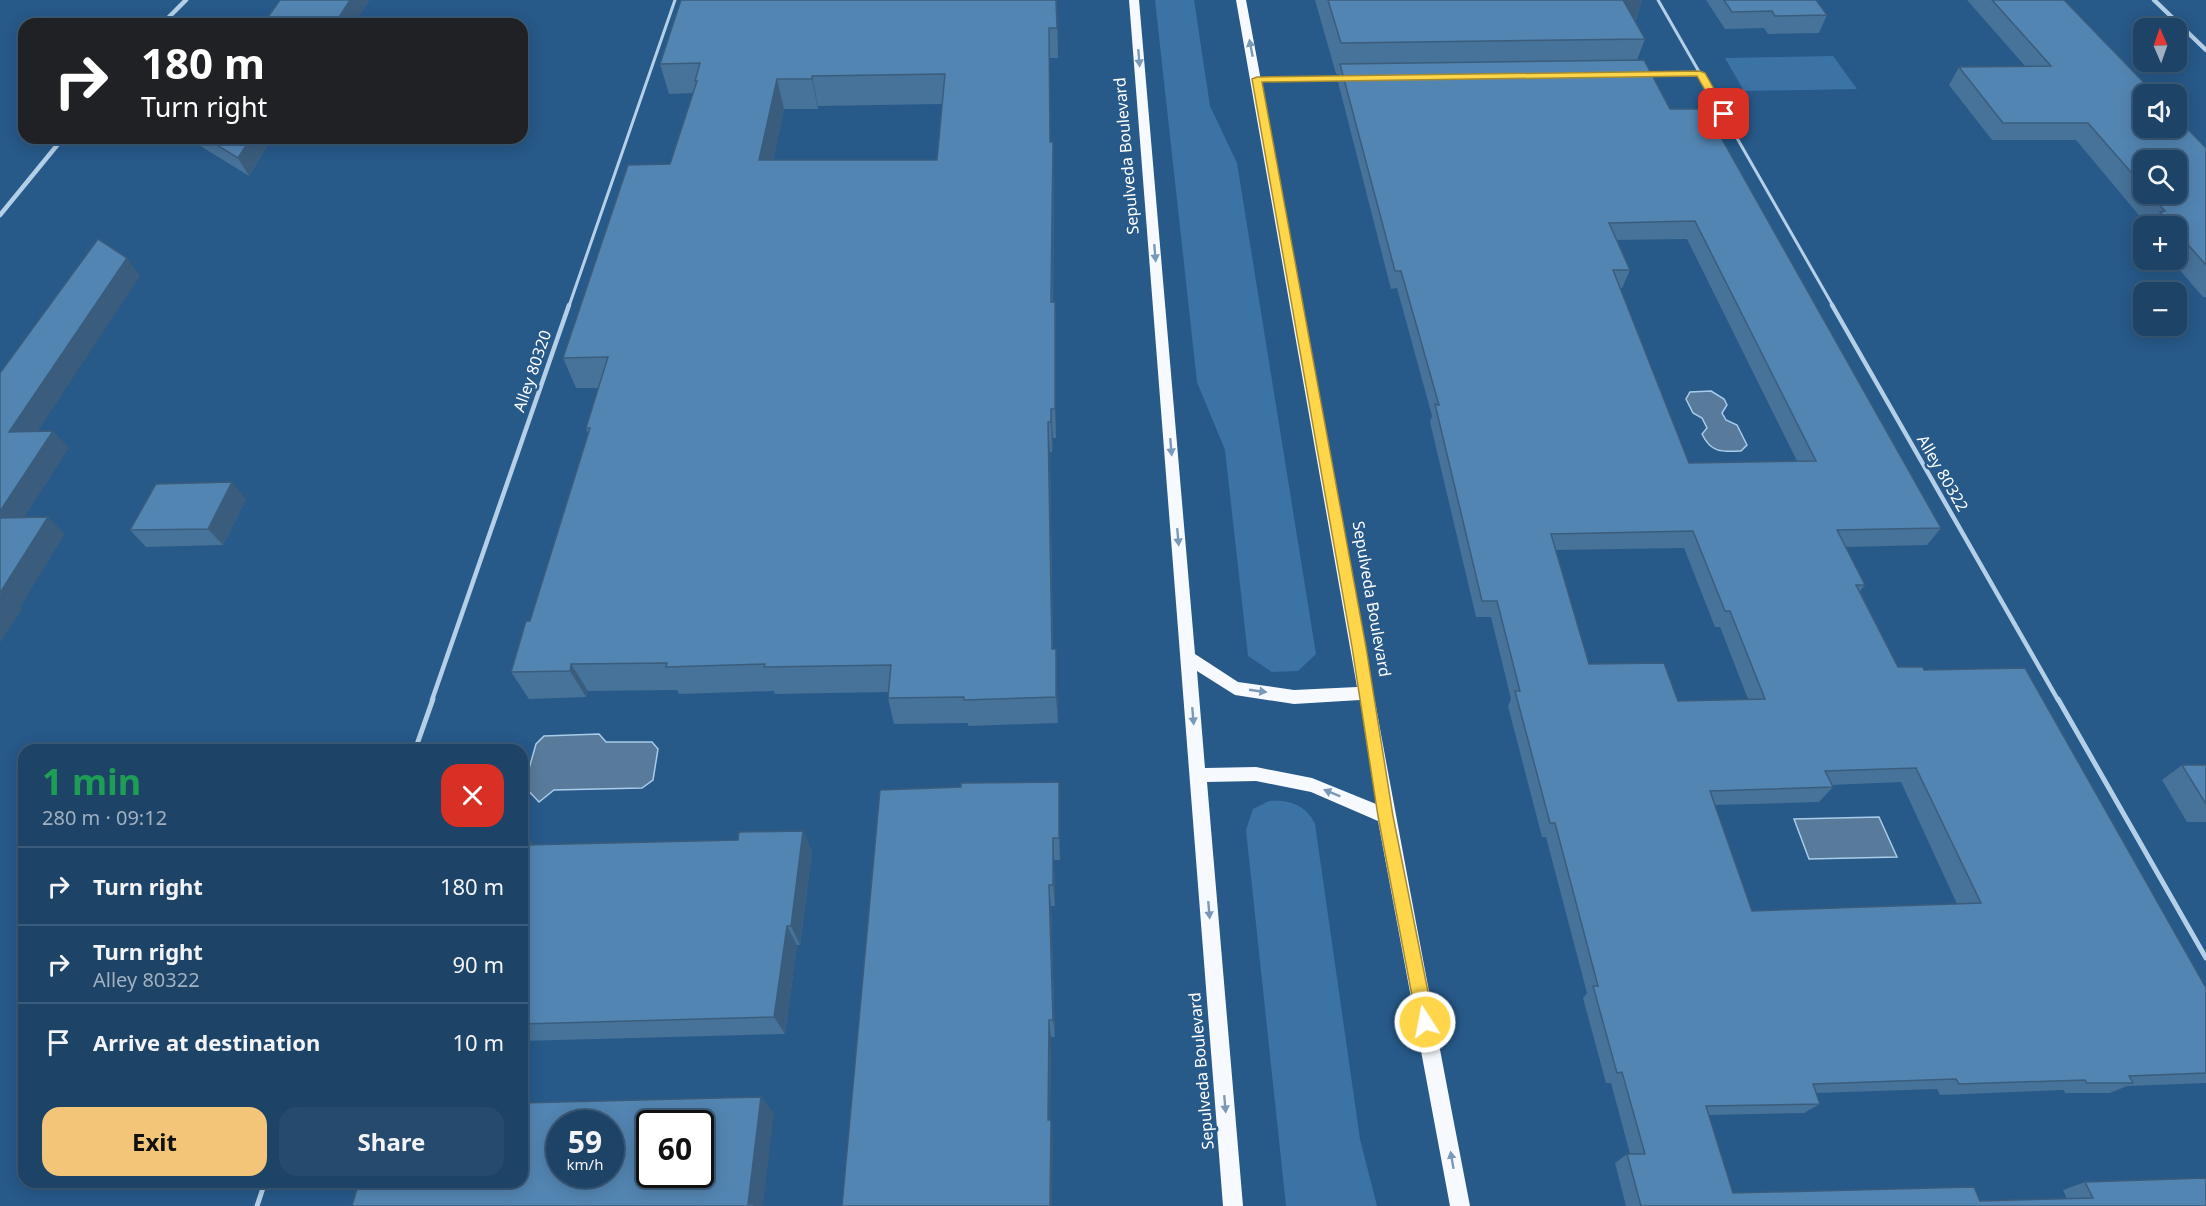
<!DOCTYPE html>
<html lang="en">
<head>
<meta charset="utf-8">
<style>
  :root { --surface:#1d4367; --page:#254a6d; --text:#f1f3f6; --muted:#a0b0c0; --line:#3b5c7b; --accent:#f2c579 }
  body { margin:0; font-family:"Noto Sans",sans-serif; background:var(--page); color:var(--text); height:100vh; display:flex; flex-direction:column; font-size:22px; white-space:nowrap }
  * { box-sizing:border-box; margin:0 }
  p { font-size:20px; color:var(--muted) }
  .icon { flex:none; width:33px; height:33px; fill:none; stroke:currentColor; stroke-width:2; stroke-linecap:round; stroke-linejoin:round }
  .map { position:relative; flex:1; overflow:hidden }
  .side { position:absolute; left:18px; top:744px; width:510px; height:444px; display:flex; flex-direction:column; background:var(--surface); border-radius:18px; box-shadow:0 3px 15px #0003,0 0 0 2px var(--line) }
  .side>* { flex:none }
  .top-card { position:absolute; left:18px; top:18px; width:510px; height:126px; border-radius:18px; box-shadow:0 3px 15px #0003,0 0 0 2px var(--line); background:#202124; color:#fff; overflow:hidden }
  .needle { width:39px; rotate:358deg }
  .buttons { position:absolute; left:2133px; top:18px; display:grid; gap:12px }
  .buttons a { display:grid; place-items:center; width:54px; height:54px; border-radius:12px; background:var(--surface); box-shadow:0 3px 15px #0003,0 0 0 2px var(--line); font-size:30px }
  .speed { position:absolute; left:546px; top:1110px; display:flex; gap:12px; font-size:30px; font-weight:700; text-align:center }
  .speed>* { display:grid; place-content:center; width:78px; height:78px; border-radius:50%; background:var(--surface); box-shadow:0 3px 15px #0003,0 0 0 2px var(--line); line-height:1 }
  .speed small { font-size:15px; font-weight:400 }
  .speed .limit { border:3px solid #111; border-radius:9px; background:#fff; color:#111 }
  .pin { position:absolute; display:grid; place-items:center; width:51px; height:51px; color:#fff; margin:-26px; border-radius:12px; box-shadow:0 3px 9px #0006 }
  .me { position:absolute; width:66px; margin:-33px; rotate:349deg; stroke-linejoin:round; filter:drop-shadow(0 0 4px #0008) }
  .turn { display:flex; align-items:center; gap:21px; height:126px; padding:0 24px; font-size:27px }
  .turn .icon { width:78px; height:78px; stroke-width:2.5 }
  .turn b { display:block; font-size:42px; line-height:51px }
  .round { display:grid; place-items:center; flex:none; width:63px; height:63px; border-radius:18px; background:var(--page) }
  .head { display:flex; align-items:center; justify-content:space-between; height:102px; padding:0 24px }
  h1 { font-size:36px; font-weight:700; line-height:45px; color:#1e9e55 }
  .button { display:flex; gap:12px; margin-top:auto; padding:12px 24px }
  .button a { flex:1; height:69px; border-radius:18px; background:var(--accent); color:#111; font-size:24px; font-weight:700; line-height:69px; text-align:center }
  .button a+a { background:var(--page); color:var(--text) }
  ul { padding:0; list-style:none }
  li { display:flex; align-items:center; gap:18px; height:78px; padding:0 24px; border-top:2px solid var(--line) }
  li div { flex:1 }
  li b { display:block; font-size:22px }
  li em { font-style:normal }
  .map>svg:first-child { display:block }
  .green { fill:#3b73a5 }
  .water { fill:#587b9b; stroke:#a8cce9; stroke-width:1.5 }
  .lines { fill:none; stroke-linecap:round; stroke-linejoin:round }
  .service-far2 { stroke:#b4d0e9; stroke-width:3 }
  .service-far1 { stroke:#b4d0e9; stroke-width:4.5 }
  .service { stroke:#b4d0e9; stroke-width:5 }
  .minor { stroke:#b4d0e9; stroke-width:4.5 }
  .primary { fill:#f6fafe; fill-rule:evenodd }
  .wall { fill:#477299; fill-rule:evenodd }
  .shaded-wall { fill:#3a5d7d }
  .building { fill:#5385b2; stroke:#3a5d7d; stroke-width:1.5; fill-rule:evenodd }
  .oneway { fill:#7a99b8 }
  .route { fill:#ffd54a; stroke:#a68a30; stroke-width:1.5 }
  .labels { text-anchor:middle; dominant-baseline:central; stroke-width:5; stroke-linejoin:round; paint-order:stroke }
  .street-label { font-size:16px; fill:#fff; stroke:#275989 }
</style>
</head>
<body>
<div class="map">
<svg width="2206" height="1206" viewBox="0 0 2206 1206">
  <rect width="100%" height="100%" fill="#275989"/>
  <g class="green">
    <path d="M1155,0H1194L1210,106L1237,163L1316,654L1298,671L1272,672L1248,656L1225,450L1197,382Z"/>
    <path d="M1833,56L1857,89L1744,91L1725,58Z"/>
    <path d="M1269,801C1288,799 1307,805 1315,824L1360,1139L1377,1206H1286L1246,830L1253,809Z"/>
  </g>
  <g class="water">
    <path d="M1711,391L1724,399L1727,405L1722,413L1726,420L1737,425L1747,445L1741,451C1722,452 1711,453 1702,434L1707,428L1702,418L1693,413L1686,399L1690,392Z"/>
    <path d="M599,734L606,742H652L658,749L653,780L642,788L554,790L539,802L524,786L536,744L544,736Z"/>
    <path d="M1879,817L1897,857L1809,859L1794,819Z"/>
  </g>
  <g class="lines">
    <g class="service-far2">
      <path d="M1658,0L1833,306"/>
      <path d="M1647,74L1700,73"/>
      <path d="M1257,79L1344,78"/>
      <path d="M569,306L675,0"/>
    </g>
    <g class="service-far1">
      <path d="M1832,305L2058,700"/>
      <path d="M432,700L569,305"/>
    </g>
    <g class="service">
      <path d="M2058,699L2206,958"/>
      <path d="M415,750L433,699"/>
      <path d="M257,1206L265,1182"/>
    </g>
    <g class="minor">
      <path d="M2154,0L2206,50"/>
      <path d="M162,24L186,0"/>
      <path d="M0,215L63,138"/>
    </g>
    <path class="primary" d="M1129,0H1139L1195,654L1238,682L1294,690L1357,687L1236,0H1246C1321,402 1392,804 1470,1206H1450L1378,821L1311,792L1256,781L1207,782L1243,1206H1223ZM1197,671L1235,695L1294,704L1360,700L1376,804L1312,778L1256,767L1205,768Z"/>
  </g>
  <g class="wall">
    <path d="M1057,0L1058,58H1050V142H1053L1054,172L1053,302H1055L1056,332V438H1053L1052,452H1050L1053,649H1056L1058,723L968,726V723L894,724L888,698V692L775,694L774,691L679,694L677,690L588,691L586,697L529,699L511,672L530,621L588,434L586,428L598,388H576L563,358L670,164L693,93L669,94L660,64ZM942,104L937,160H773L784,109H818V106Z"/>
    <path d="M1315,0H1642L1635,22L1645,39L1637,60L1670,109L1941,528L1927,545L1846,547L1865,585L1860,591L1898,667L1924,670L2206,988V1083L2127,1086L2110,1093H2065L2064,1090L1940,1095L1937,1089L1816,1093L1820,1104L1804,1113L1709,1115L1733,1193L1980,1201L2067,1199L2063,1190L2085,1182L2206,1206H1626L1615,1163L1627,1154H1630L1611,1083H1606L1583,998L1587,993L1546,837H1542L1508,706L1511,699L1491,617H1476L1430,422L1432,416L1397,288L1391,289L1338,82L1339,74H1336ZM1687,239L1797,461L1689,463L1620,288H1622L1630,270L1617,240ZM1684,548L1715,627H1720L1748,699L1678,701L1589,664L1555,550ZM1901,782L1957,904L1752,911L1715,805L1819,802L1833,787L1831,785Z"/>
    <path d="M1706,0H1816L1827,15L1819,33L1768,34L1764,28L1725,29Z"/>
    <path d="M1967,0H2064L2206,148V297H2203L2171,260H2176V226H2148L2076,140H1992L1949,85L1959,67L2025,66ZM2144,160L2176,194H2144Z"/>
    <path d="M192,138H272L249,176L194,142Z"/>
    <path d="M246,499L223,545L146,547L130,530Z"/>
    <path d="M2182,765H2206V822H2187L2162,780Z"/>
    <path d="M1059,782L1060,805V860H1054L1055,906H1051L1055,1037H1051L1050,1120L1053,1135L961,787Z"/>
    <path d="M803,831L812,852L800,945H797L785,1034L522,1041V837L534,845L738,840Z"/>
  </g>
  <g class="shaded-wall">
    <path d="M350,0H370L354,24H338L336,22Z"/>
    <path d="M1621,0H1642L1633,26Z"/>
    <path d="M1049,28L1050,58L1051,172L1050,142Z"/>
    <path d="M812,76L818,106V109L812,79Z"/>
    <path d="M777,79L784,109L767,190L759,160Z"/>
    <path d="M251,138H272L249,176L238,158Z"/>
    <path d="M1053,142L1054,172L1052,332L1051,302Z"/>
    <path d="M127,258L140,276L26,449L9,432Z"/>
    <path d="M1055,302L1056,332V438L1055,409Z"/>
    <path d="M1051,409L1053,438L1052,452L1051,422Z"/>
    <path d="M1048,422L1050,452L1053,676L1052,649Z"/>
    <path d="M53,431L69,448L13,535L0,522V511Z"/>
    <path d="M232,482L246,499L223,545L208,529Z"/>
    <path d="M48,517L65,534L20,607L22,609L0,643V593Z"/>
    <path d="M1056,649L1057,676L1058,723L1056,697Z"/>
    <path d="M571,664L588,691L586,697L570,671Z"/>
    <path d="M1059,782L1060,805V860L1059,838Z"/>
    <path d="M803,831L812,852L800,945L791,926Z"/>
    <path d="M528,837L545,858L526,845Z"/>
    <path d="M1053,838L1054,860L1055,906L1053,885Z"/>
    <path d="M1049,885L1051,906L1055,1037L1053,1020Z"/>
    <path d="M787,926L797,945L785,1034L774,1017Z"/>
    <path d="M1049,1020L1051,1037L1050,1135L1048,1120Z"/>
    <path d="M761,1097L774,1113L763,1206H750L748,1204Z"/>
    <path d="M1051,1120L1053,1135L1052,1206H1050Z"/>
  </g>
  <g class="building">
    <path d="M280,0H350L336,22H331L329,24H263Z"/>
    <path d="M681,0H1056L1057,28H1049L1050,142H1053L1051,302H1055V409H1051V422H1048L1052,649H1056V697L964,700V697L888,698L891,665L764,667L765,664L666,667L667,663L571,664L570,671L511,672L526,621H530L590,428H586L608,357L563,358L628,165L670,164L697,81H695L700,63L660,64ZM945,74L937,160H759L777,79H812V76Z"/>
    <path d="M1328,0H1623L1645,39L1341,43Z"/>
    <path d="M1724,0H1816L1827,15L1775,16L1772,11L1732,12Z"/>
    <path d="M1992,0H2064L2155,94H2144V128H2176V117L2206,148V265L2176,231V226H2173L2160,212L2165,211L2149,194H2176V160H2144V187L2088,123H2003L1959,67L2051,66Z"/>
    <path d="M1644,60L1670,109H1705L1941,528L1837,530L1865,585H1856L1898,667H1923L1924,670L2025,668L2206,988V1073L2129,1076L2133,1083H2087L2085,1080L1959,1084L1956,1079L1813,1084L1820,1104L1706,1106L1733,1193L1974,1187L1980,1201L2093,1198L2085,1182L2206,1178V1206H1641L1627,1154H1645L1622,1072L1617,1073L1593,986H1598L1555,823H1550L1515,691H1520L1497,601H1482L1435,404L1439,405L1401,271H1395L1340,64ZM1695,221L1816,461L1689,463L1613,270H1630L1609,223ZM1693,531L1725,611H1730L1765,699L1678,701L1664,663L1589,664L1551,534ZM1916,768L1981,903L1752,911L1710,791L1833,787L1825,771Z"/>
    <path d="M205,138H251L238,158Z"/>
    <path d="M98,239L127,258L9,432L53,431L0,511V373Z"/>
    <path d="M232,482L208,529L130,530L156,484Z"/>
    <path d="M48,517L0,593H3L0,598V518Z"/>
    <path d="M2182,765H2206V804Z"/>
    <path d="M1059,782V838H1053V885H1049L1053,1020H1049L1048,1120H1051L1050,1206H842L880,790L961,787V783Z"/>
    <path d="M803,831L791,926H787L774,1017L522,1024V837H528L526,845L738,840L739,832Z"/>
    <path d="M761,1097L748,1204H754V1206H352L359,1182H522V1103ZM560,1124H610V1174H560ZM650,1124H700V1174H650Z"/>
  </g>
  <defs><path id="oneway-solid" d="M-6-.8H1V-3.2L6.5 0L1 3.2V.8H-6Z" transform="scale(1.5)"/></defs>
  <g class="oneway">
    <use href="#oneway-solid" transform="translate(1251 48) rotate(-101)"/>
    <use href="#oneway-solid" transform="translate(1139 58) rotate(85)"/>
    <use href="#oneway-solid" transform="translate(1155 253) rotate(85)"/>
    <use href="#oneway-solid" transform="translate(1171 447) rotate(85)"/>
    <use href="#oneway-solid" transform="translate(1178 537) rotate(85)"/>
    <use href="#oneway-solid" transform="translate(1258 691) rotate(8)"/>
    <use href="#oneway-solid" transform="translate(1193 716) rotate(85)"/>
    <use href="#oneway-solid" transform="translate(1332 793) rotate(-158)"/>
    <use href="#oneway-solid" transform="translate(1209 910) rotate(85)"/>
    <use href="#oneway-solid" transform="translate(1225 1104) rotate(85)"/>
    <use href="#oneway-solid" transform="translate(1452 1160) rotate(-100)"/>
  </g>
  <path class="route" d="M1700,71L1705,73L1728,114L1727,116H1720L1697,76L1262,82L1366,647L1393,816L1434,1022L1431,1028L1425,1031L1419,1028L1417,1022L1378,816L1352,647L1252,79L1257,77Z"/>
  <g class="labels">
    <g class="street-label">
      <text transform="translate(1126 156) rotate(-95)">Sepulveda Boulevard</text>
      <text transform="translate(532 371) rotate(-71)">Alley 80320</text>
      <text transform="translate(1943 473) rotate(60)">Alley 80322</text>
      <text transform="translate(1372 599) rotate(80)">Sepulveda Boulevard</text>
      <text transform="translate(1201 1071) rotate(-95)">Sepulveda Boulevard</text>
    </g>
  </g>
</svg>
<div class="buttons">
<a><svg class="needle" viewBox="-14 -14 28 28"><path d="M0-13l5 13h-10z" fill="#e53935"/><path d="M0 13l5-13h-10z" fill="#a0b0c0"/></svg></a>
<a><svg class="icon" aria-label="sound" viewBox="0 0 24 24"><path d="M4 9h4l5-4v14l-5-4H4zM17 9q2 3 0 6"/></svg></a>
<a><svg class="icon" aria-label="search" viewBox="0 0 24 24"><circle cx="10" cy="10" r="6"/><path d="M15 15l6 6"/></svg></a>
<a>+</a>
<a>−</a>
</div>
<div class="speed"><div>59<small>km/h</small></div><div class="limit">60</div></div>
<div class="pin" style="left:1724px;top:114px;background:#d93025"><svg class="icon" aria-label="arrive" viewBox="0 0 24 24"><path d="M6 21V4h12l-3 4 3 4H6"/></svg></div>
<svg class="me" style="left:1425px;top:1022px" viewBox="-20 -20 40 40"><circle r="17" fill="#ffd54a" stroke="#fff" stroke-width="3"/><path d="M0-11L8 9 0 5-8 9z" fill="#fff"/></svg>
<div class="top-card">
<div class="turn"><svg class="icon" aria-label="right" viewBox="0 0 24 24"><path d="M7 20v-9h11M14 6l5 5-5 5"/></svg><div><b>180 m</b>Turn right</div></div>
</div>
<section class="side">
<div class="head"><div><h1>1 min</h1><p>280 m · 09:12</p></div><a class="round" style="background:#d93025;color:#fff"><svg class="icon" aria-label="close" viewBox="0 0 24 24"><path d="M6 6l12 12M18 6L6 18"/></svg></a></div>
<ul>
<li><svg class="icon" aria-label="right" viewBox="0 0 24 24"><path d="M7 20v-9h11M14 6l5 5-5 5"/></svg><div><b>Turn right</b></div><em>180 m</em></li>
<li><svg class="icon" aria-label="right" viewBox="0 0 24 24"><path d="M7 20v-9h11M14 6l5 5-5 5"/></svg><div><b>Turn right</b><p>Alley 80322</p></div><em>90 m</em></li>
<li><svg class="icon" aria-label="arrive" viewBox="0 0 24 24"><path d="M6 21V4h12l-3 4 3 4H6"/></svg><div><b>Arrive at destination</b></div><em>10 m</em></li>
</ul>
<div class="button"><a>Exit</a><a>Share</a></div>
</section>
</div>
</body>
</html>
